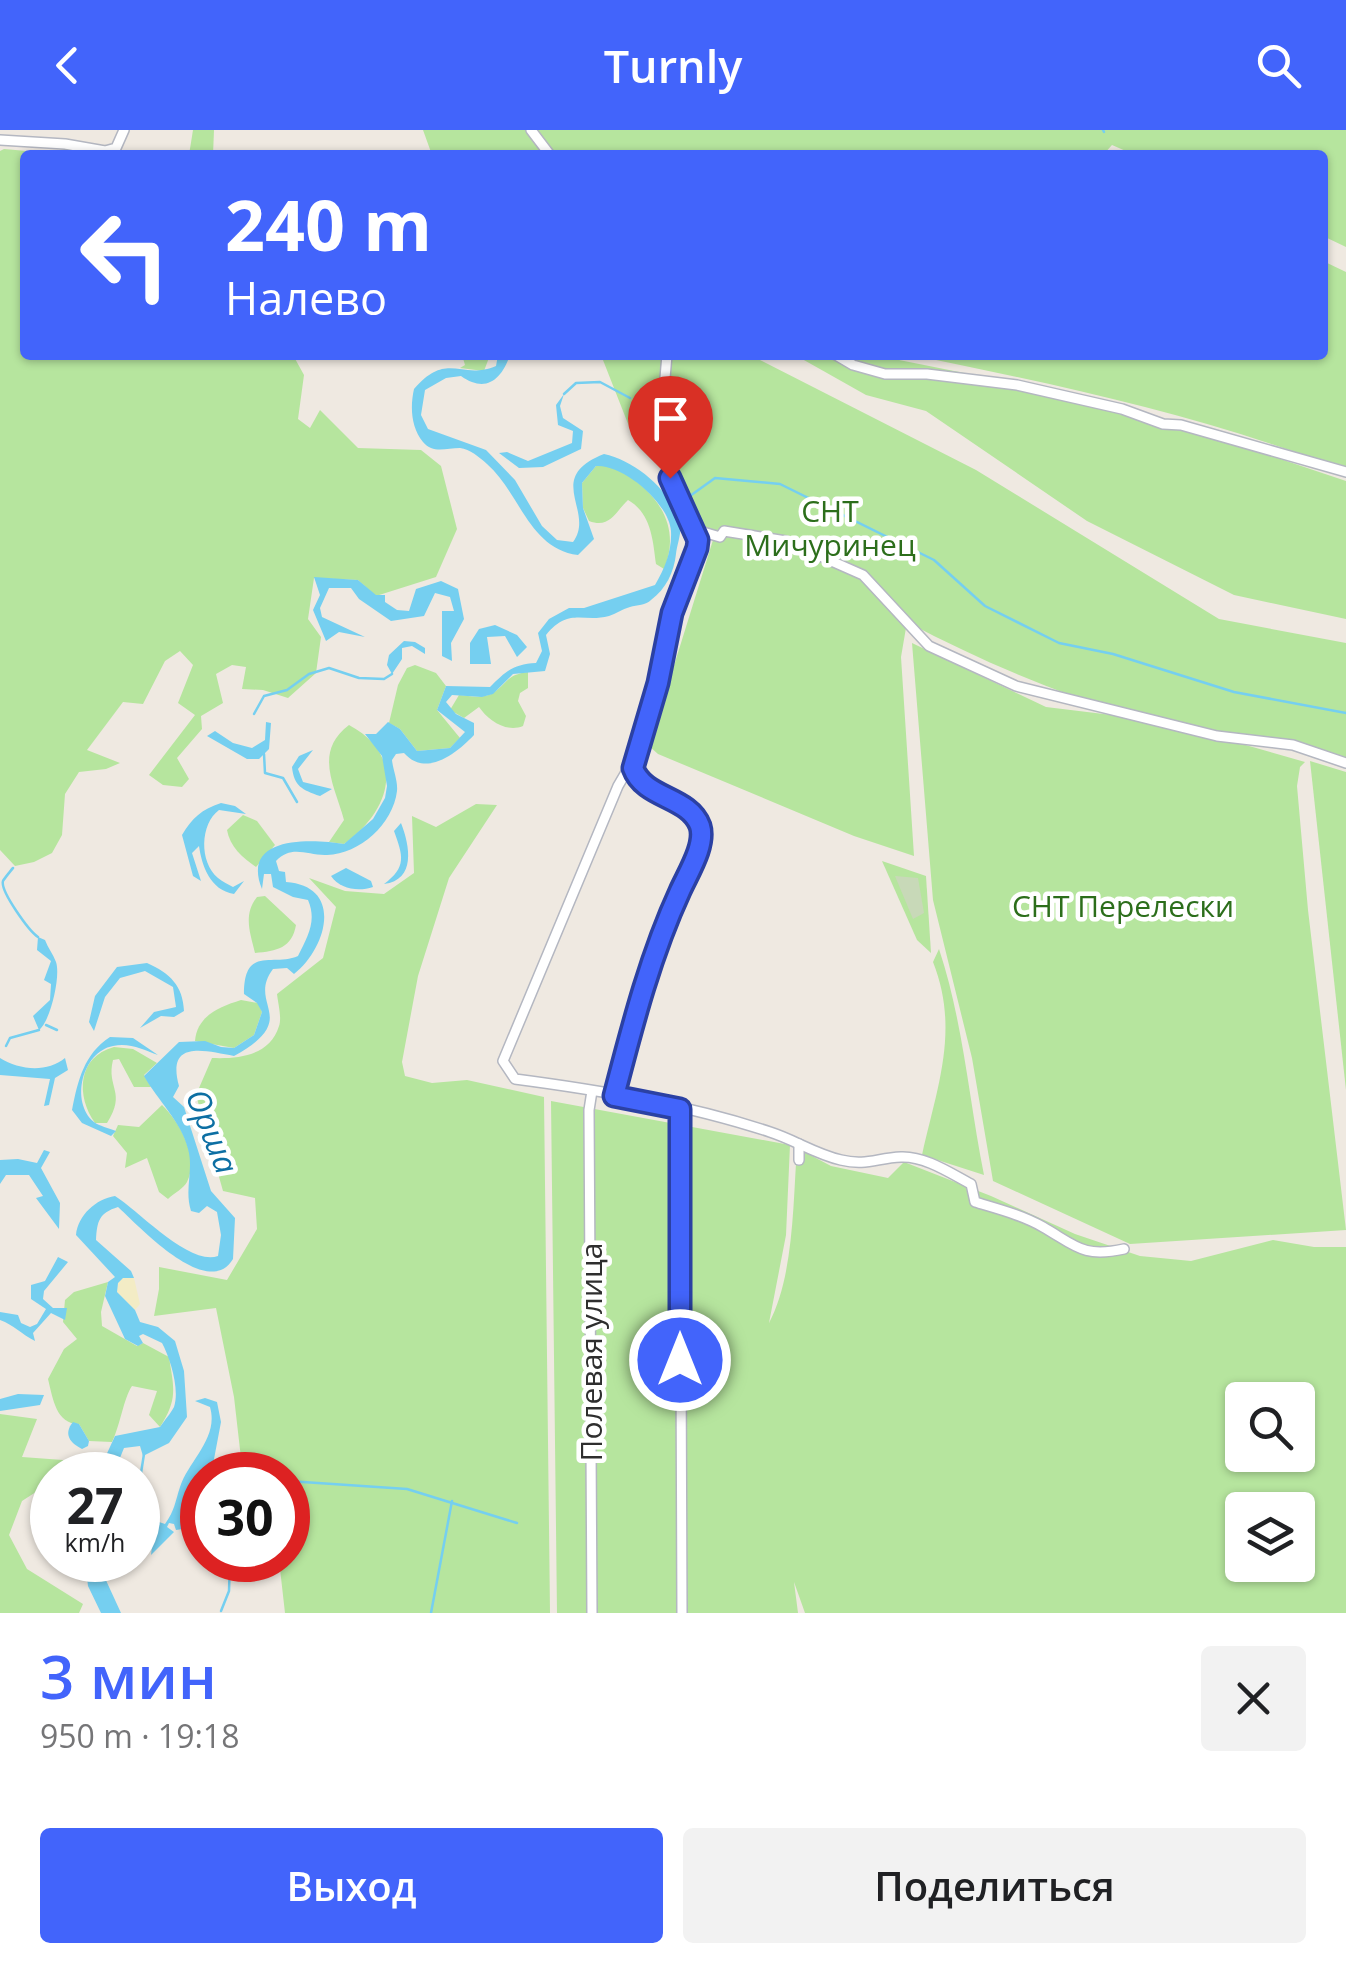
<!DOCTYPE html>
<html lang="ru">
<head>
<meta charset="utf-8">
<style>
  :root { --surface:#fff; --page:#f2f2f2; --text:#202124; --muted:#757577; --accent:#4264fb }
  body { margin:0; font-family:"Open Sans",sans-serif; background:var(--page); color:var(--text); height:100vh; display:flex; flex-direction:column; font-size:38px; white-space:nowrap }
  * { box-sizing:border-box; margin:0 }
  p { font-size:32px; color:var(--muted) }
  .icon { flex:none; width:55px; height:55px; fill:none; stroke:currentColor; stroke-width:2; stroke-linecap:round; stroke-linejoin:round }
  .map { position:relative; height:1483px; overflow:hidden }
  .side { display:flex; flex-direction:column; background:var(--surface); flex:1 }
  .side>* { flex:none }
  .guide { position:absolute; left:20px; top:20px; width:1308px; height:210px; border-radius:10px; box-shadow:0 2px 8px #0004; background:#4264fb; color:#fff; overflow:hidden }
  .controls { position:absolute; left:1225px; top:1252px; display:grid; gap:20px }
  .controls a { display:grid; place-items:center; width:90px; height:90px; border-radius:10px; background:var(--surface); box-shadow:0 2px 8px #0004; font-size:50px }
  .speed { position:absolute; left:30px; top:1322px; display:flex; gap:20px; font-size:50px; font-weight:700; text-align:center }
  .speed>* { display:grid; place-content:center; width:130px; height:130px; border-radius:50%; background:var(--surface); box-shadow:0 2px 8px #0004; line-height:1 }
  .speed small { font-size:25px; font-weight:400 }
  .speed .limit { border:15px solid #d22; background:#fff; color:#111 }
  .pin { position:absolute; display:grid; place-items:center; width:85px; height:85px; color:#fff; margin:-102px -42px; border-radius:50% 50% 50% 0; rotate:-45deg; box-shadow:0 0 10px #0007 }
  .pin .icon { rotate:45deg }
  .me { position:absolute; width:110px; margin:-55px; rotate:0deg; stroke-linejoin:round; filter:drop-shadow(0 0 8px #0008) }
  .turn { display:flex; align-items:center; gap:35px; height:210px; padding:0 40px; font-size:45px }
  .turn .icon { width:130px; height:130px; stroke-width:2.5 }
  .turn b { display:block; font-size:70px; line-height:85px }
  .round { display:grid; place-items:center; flex:none; width:105px; height:105px; border-radius:10px; background:var(--page) }
  .overview { display:flex; align-items:center; justify-content:space-between; height:170px; padding:0 40px }
  h1 { font-size:60px; font-weight:600; line-height:75px; color:var(--accent) }
  .button { display:flex; gap:20px; margin-top:auto; padding:20px 40px }
  .button a { flex:1; height:115px; border-radius:10px; background:var(--accent); color:#fff; font-size:40px; font-weight:600; line-height:115px; text-align:center }
  .button a+a { background:var(--page); color:var(--text) }
  header { display:flex; justify-content:space-between; align-items:center; height:130px; padding:0 40px; background:var(--accent); color:#fff; font-size:45px; font-weight:600 }
  .map>svg:first-child { display:block }
  .green { fill:#b6e59e; fill-rule:evenodd }
  .sand { fill:#f3ecc5 }
  .cemetery { fill:#c8d9b8 }
  .water { fill:#75cff0 }
  .lines { fill:none; stroke-linecap:round; stroke-linejoin:round }
  .stream { stroke:#75cff0; stroke-width:2.5 }
  .minor-casing { stroke:#b4b7c1; stroke-width:12 }
  .minor { stroke:#fff; stroke-width:9 }
  .route-casing { stroke:#2b41a3; stroke-width:25 }
  .route { stroke:#4264fb; stroke-width:18 }
  .labels { text-anchor:middle; dominant-baseline:central; stroke-width:9; stroke-linejoin:round; paint-order:stroke }
  .park-label { font-size:30px; fill:#2c6e1b; stroke:#fff }
  .street-label { font-size:30px; fill:#2e2e2e; stroke:#fff }
  .water-label { font-size:32px; font-style:italic; fill:#0d6fa3; stroke:#fff }
</style>
</head>
<body>
<header><svg class="icon" aria-label="back" viewBox="0 0 24 24"><path d="M15 5l-7 7 7 7"/></svg>Turnly<svg class="icon" aria-label="search" viewBox="0 0 24 24"><circle cx="10" cy="10" r="6"/><path d="M15 15l6 6"/></svg></header>
<div class="map">
<svg width="1346" height="1483" viewBox="0 0 1346 1483">
  <rect width="100%" height="100%" fill="#efe9e1"/>
  <g class="green">
    <path d="M193,0H214L213,25H189Z"/>
    <path d="M423,0H1346V117L1323,106L1322,25H1135L1112,15L1103,25H432Z"/>
    <path d="M4,19L72,25H25V225H293L304,245L298,289L310,298L320,280L358,318L421,320L441,336L457,399L436,447L376,466L358,450L314,448L308,489L321,507L316,543L288,568L263,560L242,559L246,537L232,535L216,544L223,573L201,586L202,599L177,628L189,649L182,657L163,655L149,645L195,585L178,573L193,535L180,521L165,531L143,574L123,572L87,620L120,633L106,639L79,642L65,664L62,705L52,723L34,732L15,736L0,720V21Z"/>
    <path d="M1323,131L1346,142V341C1207,286 1058,255 912,225H1322Z"/>
    <path d="M462,225H490L484,241L460,238L465,235Z"/>
    <path d="M601,225H750L976,340L1219,489L1346,513V629C1258,611 1160,596 1076,567C1017,546 962,521 907,492L901,527L914,726L854,706L658,624L649,616L713,410L686,392L673,327L687,296L656,267L643,303L634,309Z"/>
    <path d="M795,225H874L1114,273L1346,351V489L1234,465L1087,391L926,281L866,265Z"/>
    <path d="M609,335C651,354 684,392 664,439L656,434C653,410 651,383 628,370C615,382 610,399 589,391L583,378L582,353L596,336Z"/>
    <path d="M912,513L1046,577L1161,591L1305,632L1300,637L1297,656L1308,780L1346,1100L1130,1114L993,1051L972,928L933,770Z"/>
    <path d="M415,535L436,543L446,556L437,580L460,608L450,618L417,621L400,599L389,593L398,555L407,538Z"/>
    <path d="M528,542V558L520,563L518,571L526,586L523,596C506,603 488,590 479,577L464,588L450,580L459,565C469,566 484,569 493,563C509,552 506,545 528,542Z"/>
    <path d="M349,595C407,626 391,681 344,714L329,712L344,690C335,656 313,622 349,595Z"/>
    <path d="M1310,631L1346,642V960Z"/>
    <path d="M476,674L497,675L449,748L418,846L402,932L405,946L432,953L467,950L544,967L550,1483H285L279,1430H288V1345H259L242,1337L234,1267L216,1178L154,1186L159,1159V1137L227,1150L257,1099L255,1068L223,1061L196,965L212,928C238,929 270,926 279,896C282,888 278,873 277,864L323,828L336,777L309,748L345,761L384,764L414,743L412,686L436,697Z"/>
    <path d="M243,685L257,691L275,715L256,737C242,727 230,717 227,700Z"/>
    <path d="M882,731L926,746L931,823L917,810Z"/>
    <path d="M265,766L296,795C292,818 277,821 255,823C250,802 243,785 257,767Z"/>
    <path d="M939,819C963,891 969,970 984,1045L922,1025C937,957 960,900 933,832Z"/>
    <path d="M241,870L258,873L262,882L254,905L234,918L195,911C197,886 219,877 241,870Z"/>
    <path d="M114,917L133,919L157,933L144,945L151,957H134L119,929L113,930C106,958 127,962 107,993H95C76,966 77,927 114,917Z"/>
    <path d="M551,971L790,1015L786,1105L769,1193C794,1146 793,1072 797,1018L831,1036L888,1048L904,1032L991,1066L1075,1104L1140,1126L1191,1131L1273,1110L1314,1117H1346V1483H805L794,1452L798,1483H557ZM1242,1270H1298V1325H1242ZM1242,1380H1298V1435H1242Z"/>
    <path d="M162,975C179,991 200,1028 187,1052C184,1058 173,1064 168,1069L159,1062L147,1028L125,1038L127,1023L113,1006L118,995L139,997Z"/>
    <path d="M108,1152L101,1182L102,1196L137,1216L143,1213L169,1227C174,1259 178,1269 160,1297L149,1285L157,1261L132,1256C124,1267 120,1296 112,1312L89,1311L79,1294C56,1294 53,1269 48,1249L64,1219L77,1209L63,1192L65,1170L74,1162Z"/>
    <path d="M0,1284L37,1289L22,1327L63,1330L81,1345H52V1368L42,1358L22,1371L9,1405L27,1439L83,1474L79,1483H0Z"/>
  </g>
  <path class="sand" d="M123,1148H134L140,1174L135,1180L117,1162L118,1153Z"/>
  <path class="cemetery" d="M895,746L918,748L924,783L913,789Z"/>
  <g class="water">
    <path d="M498,225H510C501,251 485,263 461,246L446,248L425,260L421,285L428,299L486,320L515,350L542,396L557,410L573,412C596,381 543,348 604,324C636,331 672,361 680,394C682,402 677,415 676,424C674,442 666,459 651,470C646,475 637,475 630,477C622,479 616,484 609,486C583,493 569,477 546,505L550,524L545,541L513,544L493,564L482,567L452,565L446,572L456,584L474,593V605C457,623 426,648 404,623L396,624L392,630C393,640 398,651 397,661C393,694 360,724 327,725C308,726 292,714 276,731L279,741L285,742L286,752C344,756 327,818 294,844L287,838L273,839C246,875 303,888 234,926C205,921 166,909 179,956L173,967L184,977L211,1061L235,1088L233,1129C208,1171 139,1096 118,1077C99,1083 97,1091 96,1110L131,1141L134,1148H123L118,1153L117,1162L135,1180L140,1192L158,1197L175,1211L184,1241L187,1287L169,1313L143,1326L140,1316L124,1318L113,1345H97L115,1306L160,1297C164,1291 171,1283 174,1277C180,1259 170,1228 162,1213L143,1204L139,1206L143,1213L138,1216L125,1209L105,1166L108,1152L115,1147L76,1105C78,1085 96,1069 115,1066C139,1081 189,1136 218,1126L221,1105L217,1082L207,1076L199,1083L191,1081C184,1059 194,1040 188,1019C181,991 158,971 144,946L179,912L205,911L221,917L234,918L254,905L262,882L257,873L244,864C244,815 273,837 298,826C308,806 317,791 308,770L293,767L273,757L271,744H264L262,759C240,705 312,709 344,714L373,689L385,668L387,656L382,626L365,604H376L388,592L400,599L417,621L450,618L465,602L437,580L446,556L490,557C506,541 514,534 536,533L542,521L538,503L549,489L569,478H584L655,455C665,438 672,421 671,401C669,373 623,334 596,336L582,353L583,378L594,409L578,425C529,419 520,363 487,334C479,327 470,319 460,318C446,318 433,324 423,312C411,297 410,277 414,259C448,220 460,251 496,236Z"/>
    <path d="M564,264L560,276L563,288L583,301L581,319L543,337L519,338L499,323L507,322L528,331L572,313L573,301L558,295L556,275Z"/>
    <path d="M314,447L358,450L376,465H385V472L397,480L409,481L416,459L441,451L458,459L464,489L451,513L452,531L442,526V481H454L450,467L435,463L424,486L391,491L359,469L351,458H329L320,478L322,487L365,507L339,502L326,511L313,480L320,465Z"/>
    <path d="M495,495L517,505L527,517L517,527L505,506L487,507L491,534H470V513L479,499Z"/>
    <path d="M404,511L415,512L425,518V524L412,516L402,518V529L392,544L387,535L389,525Z"/>
    <path d="M266,592L271,593L269,619L259,629H247L207,606L215,601L233,613L252,618L265,610Z"/>
    <path d="M313,620L298,639L303,652L332,659L320,666C302,660 294,656 292,637L299,626Z"/>
    <path d="M221,673L235,676L246,684L219,680C200,694 199,732 218,748C223,752 228,754 233,757L244,751L234,764C210,760 202,736 199,716L192,723L201,751L193,746L182,705C192,688 202,679 221,673Z"/>
    <path d="M401,693C410,716 416,750 384,754C407,737 403,726 394,701Z"/>
    <path d="M346,738L371,751L373,757C358,762 340,759 331,746Z"/>
    <path d="M38,807L45,810C48,818 53,824 56,832C61,846 50,892 39,900L33,886L50,870L51,854L44,850L51,831L37,820Z"/>
    <path d="M147,833C170,843 183,856 184,881L174,887L161,886L140,898L154,882L176,877L173,857L145,841L120,848L105,867L94,901L89,892L95,866L117,837Z"/>
    <path d="M110,907L133,908L158,925C144,920 129,912 113,916C82,922 70,972 94,992C99,996 109,998 116,1001L111,1006L82,993L72,980C78,950 84,924 110,907Z"/>
    <path d="M0,928C19,940 47,943 65,928L68,940L55,948L49,975L44,976L50,949L0,945Z"/>
    <path d="M44,1020L50,1022L41,1038L60,1073L59,1099L36,1068L43,1066L29,1045H6L0,1054V1030L18,1029L37,1033Z"/>
    <path d="M58,1127L68,1132L44,1161L43,1169L53,1178H67L65,1190L51,1183L33,1203L35,1211C21,1204 14,1195 0,1190V1182L18,1185L21,1193L30,1197L37,1194L46,1179L31,1169V1155L45,1151Z"/>
    <path d="M18,1264L44,1265L40,1275L0,1281V1269Z"/>
    <path d="M205,1268L217,1272L221,1292L211,1345H202V1366L183,1399L176,1400L174,1394L169,1393L167,1397L174,1402L151,1425L154,1398L159,1392L165,1394C175,1380 175,1372 180,1357C189,1330 219,1308 210,1277L195,1271Z"/>
    <path d="M73,1292L79,1294L89,1311L88,1316L82,1319C70,1313 63,1304 73,1292Z"/>
    <path d="M85,1430H101L104,1446L121,1483H101L88,1456Z"/>
  </g>
  <g class="lines">
    <g class="stream">
      <path d="M1103,0L1104,2"/>
      <path d="M564,264L576,253L600,252L630,268"/>
      <path d="M683,371L715,348L780,354L934,430L985,476L1059,513L1113,524L1234,562L1346,583"/>
      <path d="M254,584L264,566L287,560L309,544L329,538L359,548L384,549L392,544"/>
      <path d="M264,624L265,643L283,648L297,672"/>
      <path d="M13,738C12,739 4,749 3,751C0,761 29,801 38,807"/>
      <path d="M46,895L57,900"/>
      <path d="M6,916L10,908L39,900"/>
      <path d="M288,1351L407,1359L517,1393"/>
      <path d="M138,1362L144,1324"/>
      <path d="M221,1481L229,1461L230,1430"/>
      <path d="M431,1483L452,1371"/>
    </g>
    <defs>
      <g id="minor">
        <path d="M531,0L550,25"/>
        <path d="M0,10L65,14L105,21L116,18L124,0"/>
        <path d="M667,225L663,271L670,347L698,410L697,418L672,483L646,599L632,632L618,656L503,931L515,949C599,960 689,975 770,1002C795,1010 815,1024 841,1030C866,1036 877,1028 901,1027C925,1026 950,1043 971,1054L975,1072C998,1079 1022,1085 1043,1097C1076,1116 1083,1128 1124,1119"/>
        <path d="M836,225L853,235L885,244H927L1017,255L1122,279L1163,294L1181,295L1346,342"/>
        <path d="M693,399L720,407L724,401L786,411L863,445L929,516L1016,556L1217,606L1293,615L1346,633"/>
        <path d="M592,961L589,980L592,1483"/>
        <path d="M614,966C632,896 651,824 681,758C689,741 704,719 701,700C696,664 638,670 632,633"/>
        <path d="M680,979L682,1483"/>
        <path d="M799,1014V1030"/>
      </g>
    </defs>
    <use href="#minor" class="minor-casing"/>
    <use href="#minor" class="minor"/>
  </g>
  <g class="lines">
    <defs>
      <path id="route" d="M670,348L698,410L697,418L672,483L658,553L633,638C644,669 689,666 700,696C706,715 688,743 680,761C650,826 632,897 614,966L680,979V1230"/>
    </defs>
    <use href="#route" class="route-casing"/>
    <use href="#route" class="route"/>
  </g>
  <g class="labels">
    <g class="park-label">
      <text x="830" y="380">СНТ<tspan x="830" dy="34">Мичуринец</tspan></text>
      <text x="1123" y="775">СНТ Перелески</text>
    </g>
    <g class="street-label">
      <text transform="translate(590 1222) rotate(-90)">Полевая улица</text>
    </g>
    <g class="water-label">
      <text transform="translate(213 1001) rotate(68)">Орша</text>
    </g>
  </g>
</svg>
<div class="controls">
<a><svg class="icon" aria-label="search" viewBox="0 0 24 24"><circle cx="10" cy="10" r="6"/><path d="M15 15l6 6"/></svg></a>
<a><svg class="icon" aria-label="layers" viewBox="0 0 24 24"><path d="M12 4l9 5-9 5-9-5zM3 14l9 5 9-5"/></svg></a>
</div>
<div class="speed"><div>27<small>km/h</small></div><div class="limit">30</div></div>
<div class="pin" style="left:670px;top:348px;background:#d93025"><svg class="icon" aria-label="arrive" viewBox="0 0 24 24"><path d="M6 21V4h12l-3 4 3 4H6"/></svg></div>
<svg class="me" style="left:680px;top:1230px" viewBox="-20 -20 40 40"><circle r="17" fill="#4264fb" stroke="#fff" stroke-width="3"/><path d="M0-11L8 9 0 5-8 9z" fill="#fff"/></svg>
<div class="guide">
<div class="turn"><svg class="icon" aria-label="left" viewBox="0 0 24 24"><path d="M17 20v-9H6M10 6l-5 5 5 5"/></svg><div><b>240 m</b>Налево</div></div>
</div>
</div>
<section class="side">
<div class="overview"><div><h1>3 мин</h1><p>950 m · 19:18</p></div><a class="round"><svg class="icon" aria-label="close" viewBox="0 0 24 24"><path d="M6 6l12 12M18 6L6 18"/></svg></a></div>
<div class="button"><a>Выход</a><a>Поделиться</a></div>
</section>
</body>
</html>
